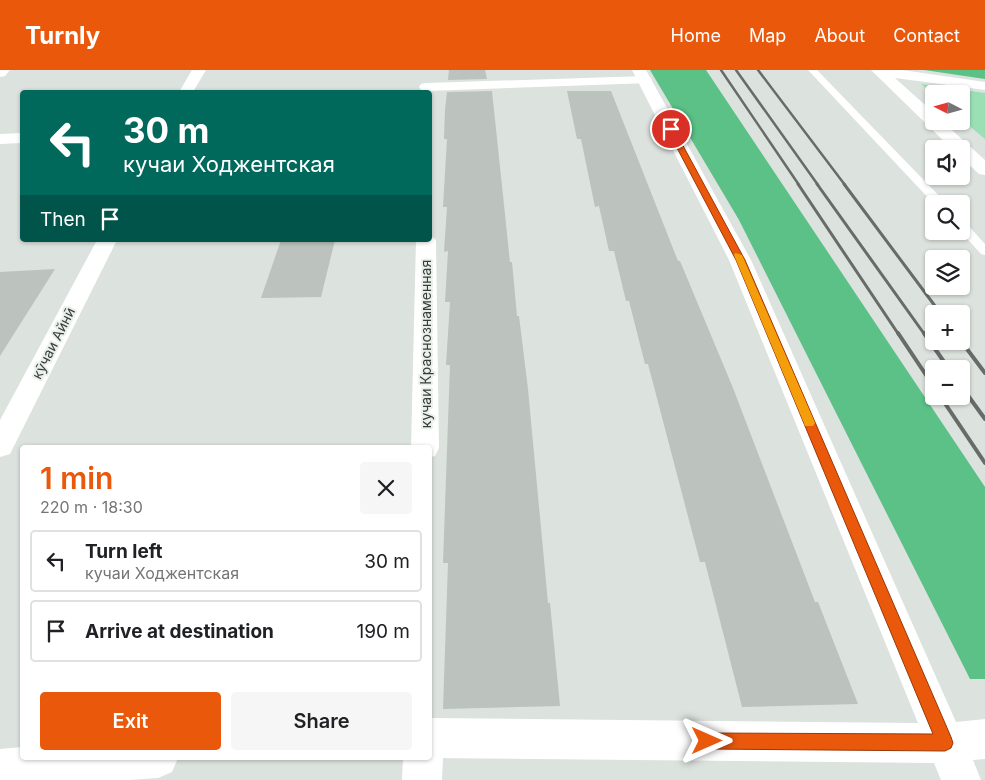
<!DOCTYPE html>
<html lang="en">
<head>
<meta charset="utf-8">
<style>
  :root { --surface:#fff; --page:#f6f6f6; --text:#202124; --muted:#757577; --line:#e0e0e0; --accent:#ea580c }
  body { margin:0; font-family:Inter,sans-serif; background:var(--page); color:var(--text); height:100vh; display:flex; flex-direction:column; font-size:19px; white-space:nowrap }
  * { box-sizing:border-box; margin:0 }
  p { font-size:16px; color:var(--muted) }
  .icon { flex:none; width:28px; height:28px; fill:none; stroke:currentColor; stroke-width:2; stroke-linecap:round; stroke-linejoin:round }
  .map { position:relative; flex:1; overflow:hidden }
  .details { position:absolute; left:20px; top:375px; width:412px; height:315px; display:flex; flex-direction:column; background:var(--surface); border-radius:5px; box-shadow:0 1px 4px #0004 }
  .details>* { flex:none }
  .top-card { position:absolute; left:20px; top:20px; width:412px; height:152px; border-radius:5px; box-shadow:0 1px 4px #0004; background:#00695c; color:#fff; overflow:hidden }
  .needle { width:32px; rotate:276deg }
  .tools { position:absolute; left:925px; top:15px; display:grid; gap:10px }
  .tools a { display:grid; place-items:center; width:45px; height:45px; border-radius:5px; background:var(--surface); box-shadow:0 1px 4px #0004; font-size:25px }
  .pin { position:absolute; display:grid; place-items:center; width:42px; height:42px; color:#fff; margin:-21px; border:2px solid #fff; border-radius:50%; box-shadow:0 1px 5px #0007 }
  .me { position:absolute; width:55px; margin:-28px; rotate:90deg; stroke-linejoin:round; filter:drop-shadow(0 0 4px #0008) }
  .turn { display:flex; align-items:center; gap:18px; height:105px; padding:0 20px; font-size:22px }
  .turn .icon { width:65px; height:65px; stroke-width:2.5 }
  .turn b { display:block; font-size:35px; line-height:42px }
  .then { display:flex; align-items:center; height:48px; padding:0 20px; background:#0003; gap:10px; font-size:19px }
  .round { display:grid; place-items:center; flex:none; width:52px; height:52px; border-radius:5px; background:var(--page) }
  .headline { display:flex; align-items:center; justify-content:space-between; height:85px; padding:0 20px }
  h1 { font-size:30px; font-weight:600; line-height:38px; color:var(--accent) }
  .button { display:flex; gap:10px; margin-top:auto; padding:10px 20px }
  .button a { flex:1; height:58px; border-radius:5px; background:var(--accent); color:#fff; font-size:20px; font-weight:600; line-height:58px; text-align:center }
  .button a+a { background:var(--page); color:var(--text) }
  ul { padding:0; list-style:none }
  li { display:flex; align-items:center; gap:15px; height:62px; margin:0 10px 8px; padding:0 10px; border:2px solid var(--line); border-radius:5px }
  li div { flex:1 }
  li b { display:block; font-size:19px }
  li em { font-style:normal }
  header { display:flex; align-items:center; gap:30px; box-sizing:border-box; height:70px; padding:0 25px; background:var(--accent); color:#fff }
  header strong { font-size:24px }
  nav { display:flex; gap:28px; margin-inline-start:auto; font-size:18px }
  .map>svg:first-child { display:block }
  .green { fill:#9be0b4 }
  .forest { fill:#5bc186 }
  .building { fill:#bcc2be }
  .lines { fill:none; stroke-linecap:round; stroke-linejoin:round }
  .lane { fill:#fff; fill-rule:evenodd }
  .street { fill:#fff; fill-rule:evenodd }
  .secondary { fill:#fff; fill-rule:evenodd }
  .rail-far2 { stroke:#676b69; stroke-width:2.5 }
  .rail-far1 { stroke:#676b69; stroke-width:3 }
  .rail { stroke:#676b69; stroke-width:4 }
  .route { fill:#ea580c; stroke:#983908 }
  .slow { fill:#f59e0b }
  .labels { text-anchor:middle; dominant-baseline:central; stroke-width:4; stroke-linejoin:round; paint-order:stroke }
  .street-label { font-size:14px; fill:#393c3a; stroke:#e9f0eb }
</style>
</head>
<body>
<header>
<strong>Turnly</strong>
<nav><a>Home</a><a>Map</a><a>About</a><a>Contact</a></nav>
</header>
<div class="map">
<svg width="985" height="710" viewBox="0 0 985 710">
  <rect width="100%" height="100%" fill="#dce2de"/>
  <path class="green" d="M921,14L985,23V69L961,49V24L934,25Z"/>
  <g class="forest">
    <path d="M650,0H706L985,417V609H970L739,150Z"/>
    <path d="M924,0H985V9Z"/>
  </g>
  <g class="building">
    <path d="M449,0H485L487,9L448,10Z"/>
    <path d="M492,21L510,192H512L517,246H519L528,319L548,533H550L560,636L443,639L448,493H443L450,295H446L450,232H445L448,181L444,182L447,137H443L447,69H444L445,40L447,22Z"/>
    <path d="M567,21H611L678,191H680L733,318L815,532H818L858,634L742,637L705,492H700L648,294H645L629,231H626L614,181H609L599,136L595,137L581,69H577Z"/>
    <path d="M281,170H335L321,227L261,228Z"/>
    <path d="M55,199L0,286V202Z"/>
  </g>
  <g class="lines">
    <g class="lane">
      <path d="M808,0H817L947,134H934Z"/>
      <path d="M961,152H965L985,174V185L981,184L960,161Z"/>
    </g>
    <g class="street">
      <path d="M0,0H10L5,6L0,7Z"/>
      <path d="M192,0H206L193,22H179Z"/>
      <path d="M645,6L650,7L652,10L650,13L426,21L421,20L419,17L421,14L426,13Z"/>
      <path d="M22,63V73L0,74V64Z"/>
      <path d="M430,165L436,170L439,378L435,386L430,387V378H411L416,170H430Z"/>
      <path d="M97,170H117L10,384L0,387V350Z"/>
      <path d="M430,671L437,674L443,688L442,710H402L403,688H430Z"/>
    </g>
    <g class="secondary">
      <path d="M632,0H646L751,190L956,652L985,649V689L973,690L981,710H941L934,693L430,688V648L918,653L729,190Z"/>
      <path d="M871,0H902L985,12V20L895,8L934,43V51H942L985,90V105L979,104L961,87V79H952Z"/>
      <path d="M22,677V688H178L172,702L158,708L129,710H0V679Z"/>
    </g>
    <g class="rail-far2">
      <path d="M721,0L799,115"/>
      <path d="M736,0L818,115"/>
      <path d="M758,0L845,115"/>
    </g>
    <g class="rail-far1">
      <path d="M798,114L899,265"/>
      <path d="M817,114L925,265"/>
      <path d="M844,114L941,244"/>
    </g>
    <g class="rail">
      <path d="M898,263L934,317"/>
      <path d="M924,263L949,299"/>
      <path d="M961,271L985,303"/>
      <path d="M961,316L985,349"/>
      <path d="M940,326L985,393"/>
    </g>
  </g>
  <path class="route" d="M668,58L674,59L745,190L951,667L953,673L951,678L945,681L707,679L701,676L699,671L701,665L707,663L933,664L736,190L667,59Z"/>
  <path class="slow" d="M735,183L742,185L815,353L813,356H805L804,353L734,185Z"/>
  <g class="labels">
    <g class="street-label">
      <text transform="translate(53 273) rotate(-63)">кӯчаи Айнӣ</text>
      <text transform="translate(425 274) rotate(-90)">кучаи Краснознаменная</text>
    </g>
  </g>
</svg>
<div class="tools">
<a><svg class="needle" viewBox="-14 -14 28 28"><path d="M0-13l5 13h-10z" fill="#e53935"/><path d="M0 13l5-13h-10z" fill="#757577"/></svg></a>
<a><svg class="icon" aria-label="sound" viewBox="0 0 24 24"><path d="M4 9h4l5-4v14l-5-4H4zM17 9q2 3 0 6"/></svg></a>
<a><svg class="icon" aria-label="search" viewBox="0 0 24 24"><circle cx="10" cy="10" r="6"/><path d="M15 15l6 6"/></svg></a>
<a><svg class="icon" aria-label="layers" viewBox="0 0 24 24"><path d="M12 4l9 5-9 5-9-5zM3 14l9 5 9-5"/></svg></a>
<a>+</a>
<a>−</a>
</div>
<div class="pin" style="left:671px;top:59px;background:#d93025"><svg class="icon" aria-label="arrive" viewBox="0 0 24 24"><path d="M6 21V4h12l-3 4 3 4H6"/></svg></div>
<svg class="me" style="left:707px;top:671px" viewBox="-20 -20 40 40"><path d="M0-17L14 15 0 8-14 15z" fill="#ea580c" stroke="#fff" stroke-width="4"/></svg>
<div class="top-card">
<div class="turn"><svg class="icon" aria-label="left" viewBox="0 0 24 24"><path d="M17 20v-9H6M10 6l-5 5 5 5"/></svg><div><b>30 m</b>кучаи Ходжентская</div></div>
<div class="then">Then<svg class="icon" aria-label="arrive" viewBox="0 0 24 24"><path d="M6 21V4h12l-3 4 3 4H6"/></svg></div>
</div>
<section class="details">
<div class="headline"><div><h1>1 min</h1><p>220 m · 18:30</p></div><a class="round"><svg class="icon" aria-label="close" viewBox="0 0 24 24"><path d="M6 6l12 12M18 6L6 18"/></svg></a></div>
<ul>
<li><svg class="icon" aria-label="left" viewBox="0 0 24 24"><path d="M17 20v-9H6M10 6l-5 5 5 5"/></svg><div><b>Turn left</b><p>кучаи Ходжентская</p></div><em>30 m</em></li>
<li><svg class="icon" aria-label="arrive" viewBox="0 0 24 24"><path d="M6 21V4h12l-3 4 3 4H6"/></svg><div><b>Arrive at destination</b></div><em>190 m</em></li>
</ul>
<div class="button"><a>Exit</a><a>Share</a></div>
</section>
</div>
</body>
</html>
